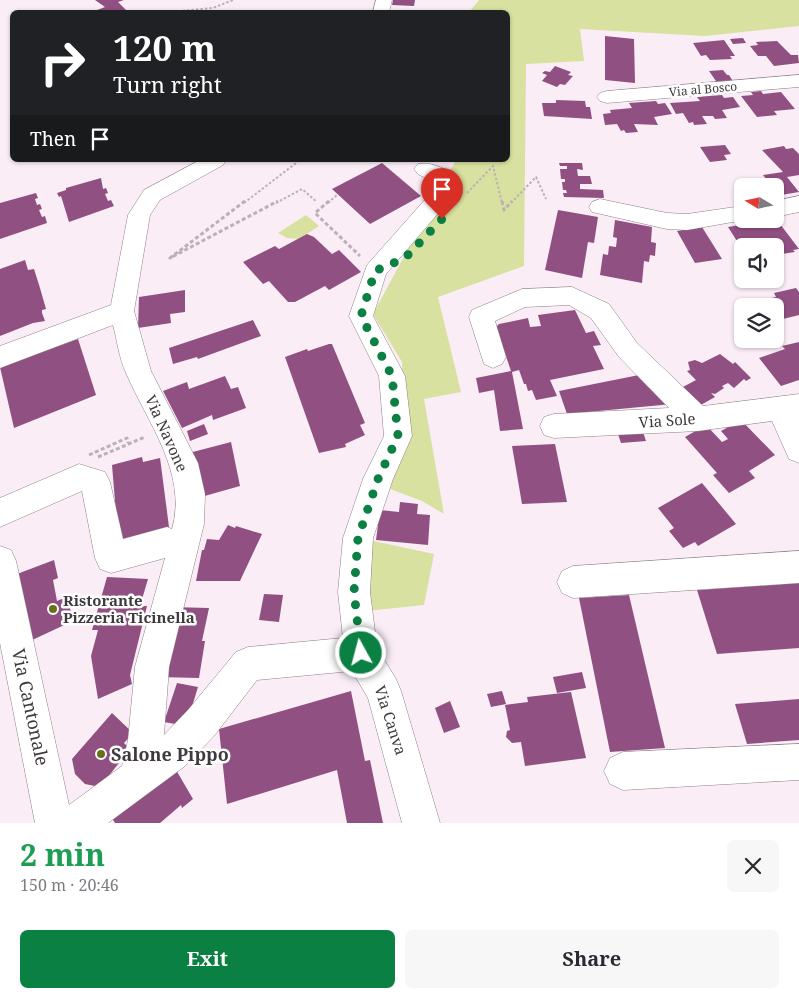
<!DOCTYPE html>
<html lang="en">
<head>
<meta charset="utf-8">
<style>
  :root { --surface:#fff; --page:#f7f7f7; --text:#2b2b33; --muted:#7c7c81; --accent:#0b8043 }
  body { margin:0; font-family:"Noto Serif",serif; background:var(--page); color:var(--text); height:100vh; display:flex; flex-direction:column; font-size:19px; white-space:nowrap }
  * { box-sizing:border-box; margin:0 }
  p { font-size:16px; color:var(--muted) }
  .icon { flex:none; width:28px; height:28px; fill:none; stroke:currentColor; stroke-width:2; stroke-linecap:round; stroke-linejoin:round }
  .map { position:relative; height:823px; overflow:hidden }
  .sheet { display:flex; flex-direction:column; background:var(--surface); flex:1 }
  .sheet>* { flex:none }
  .guide { position:absolute; left:10px; top:10px; width:500px; height:152px; border-radius:8px; box-shadow:0 1px 4px #0004; background:#202124; color:#fff; overflow:hidden }
  .needle { width:32px; rotate:280deg }
  .buttons { position:absolute; left:734px; top:178px; display:grid; gap:10px }
  .buttons a { display:grid; place-items:center; width:50px; height:50px; border-radius:8px; background:var(--surface); box-shadow:0 1px 4px #0004; font-size:25px }
  .pin { position:absolute; display:grid; place-items:center; width:42px; height:42px; color:#fff; margin:-51px -21px; border-radius:50% 50% 50% 0; rotate:-45deg; box-shadow:0 0 5px #0007 }
  .pin .icon { rotate:45deg }
  .me { position:absolute; width:55px; margin:-28px; rotate:353deg; stroke-linejoin:round; filter:drop-shadow(0 0 4px #0008) }
  .turn { display:flex; align-items:center; gap:18px; height:105px; padding:0 20px; font-size:22px }
  .turn .icon { width:65px; height:65px; stroke-width:2.5 }
  .turn b { display:block; font-size:35px; line-height:42px }
  .then { display:flex; align-items:center; height:48px; padding:0 20px; background:#0003; gap:10px; font-size:19px }
  .round { display:grid; place-items:center; flex:none; width:52px; height:52px; border-radius:8px; background:var(--page) }
  .headline { display:flex; align-items:center; justify-content:space-between; height:85px; padding:0 20px }
  h1 { font-size:30px; font-weight:700; line-height:38px; color:#1e9e55 }
  .primary-button { display:flex; gap:10px; margin-top:auto; padding:10px 20px }
  .primary-button a { flex:1; height:58px; border-radius:8px; background:var(--accent); color:#fff; font-size:20px; font-weight:700; line-height:58px; text-align:center }
  .primary-button a+a { background:var(--page); color:var(--text) }
  .map>svg:first-child { display:block }
  .green { fill:#d8e19f }
  .building { fill:#915082 }
  .lines { fill:none; stroke-linecap:round; stroke-linejoin:round }
  .minor-casing { stroke:#8c8088; stroke-width:1 }
  .path-far1 { stroke:#bbb1b8; stroke-width:2; stroke-dasharray:2.5 2; stroke-linecap:butt }
  .path { stroke:#bbb1b8; stroke-width:3; stroke-dasharray:4 2.5; stroke-linecap:butt }
  .minor { fill:#fff; fill-rule:evenodd }
  .route { stroke:#0b8043; stroke-width:9; stroke-dasharray:0 16.2 }
  .poi-dot { fill:#6a7018; stroke:#fefefe; stroke-width:2 }
  .labels { text-anchor:middle; dominant-baseline:central; stroke-width:5; stroke-linejoin:round; paint-order:stroke }
  .far-street-label { font-size:12px; fill:#3f3a3e; stroke:#fefefe }
  .street-label { font-size:15px; fill:#3f3a3e; stroke:#fefefe }
  .poi-label { font-size:15px; font-weight:bold; fill:#3f3a3e; stroke:#fefefe; text-anchor:start }
  .near-street-label { font-size:18px; fill:#3f3a3e; stroke:#fefefe }
  .near-poi-label { font-size:18px; font-weight:bold; fill:#3f3a3e; stroke:#fefefe; text-anchor:start }
</style>
</head>
<body>
<div class="map">
<svg width="799" height="823" viewBox="0 0 799 823">
  <rect width="100%" height="100%" fill="#faedf6"/>
  <g class="green">
    <path d="M479,0H799V26L705,36L580,29L584,61L526,64L524,266L438,297L461,392L424,399L444,514L422,501L385,487L403,437L402,362L373,314L456,160H508V12H469Z"/>
    <path d="M306,215L319,226L299,239L287,238L278,233Z"/>
    <path d="M364,539L434,554L424,605L366,611Z"/>
  </g>
  <g class="building">
    <path d="M95,0H124L118,2L126,10L120,12H92L105,7Z"/>
    <path d="M393,0H415L414,6L392,5Z"/>
    <path d="M605,36L634,39L635,83L605,80Z"/>
    <path d="M743,38L746,43L733,44L730,39Z"/>
    <path d="M724,40L735,56H730L732,59L710,60L706,55L701,56L693,43Z"/>
    <path d="M777,41L791,55H798L799,63L774,66L766,56H758L750,46L758,45L756,42Z"/>
    <path d="M555,66L571,72L568,75L573,76L565,85L560,84L557,87L542,81L547,75L542,73L545,71L550,72Z"/>
    <path d="M723,70L727,75H729L734,83L718,84L709,71Z"/>
    <path d="M761,91L763,94L781,92L795,109L774,111L777,115L757,117L741,96L753,95L751,92Z"/>
    <path d="M722,95L724,98L733,97L740,107L722,110L727,118L715,119L713,116H702L707,124L694,125L693,122L689,123L683,113L676,114L670,103L700,101L697,97Z"/>
    <path d="M556,100L585,101L586,107H590L592,119L544,116L542,103H556Z"/>
    <path d="M656,101L658,104L665,103L672,114L654,117L658,125L634,124L638,132L626,133L624,130L621,131L617,124L605,125L603,114L611,113L610,110L632,108L629,103Z"/>
    <path d="M725,145L731,154L724,155L727,160L710,162L700,147Z"/>
    <path d="M784,146L786,149L793,148L799,154V175L787,177L799,192L775,196V186H768L766,184H770L763,175L783,172L762,150Z"/>
    <path d="M382,163L421,196L370,224L332,189Z"/>
    <path d="M559,163H582L583,170L577,169L578,176H590L592,184H580V189L603,190L604,198L564,197L563,193H567L566,190H563L562,182H565V179H561L560,169H567V166H560Z"/>
    <path d="M101,178L103,189L106,188L108,193L105,194L108,201L111,200L114,206L69,222L61,196L59,197L57,193L66,190V188Z"/>
    <path d="M36,193L38,198L35,199L37,205L40,204L42,209L39,210L42,217L45,216L47,223L0,239V203Z"/>
    <path d="M558,210L598,217L594,243L588,242L582,278L545,270Z"/>
    <path d="M761,219L766,222L777,220L799,249L793,250L795,252L775,255V246H742V249L728,227L740,225L738,222Z"/>
    <path d="M615,220L652,227L651,242L656,243L655,256L650,255L649,262L644,261L642,283L600,275L603,254L608,255L609,246L616,247L617,238L613,237Z"/>
    <path d="M702,227L722,259L695,263L677,231Z"/>
    <path d="M307,234L314,237L332,254L339,250L361,272L329,290L325,286L295,302H288L269,281L263,284L243,262L275,246L279,249Z"/>
    <path d="M25,260L28,270L34,269L40,288L46,309L42,310V313L45,321L33,323L0,336V269Z"/>
    <path d="M796,288L799,292V315L775,321V306H758L755,302L776,297L774,293Z"/>
    <path d="M185,290V312L170,314L171,323L138,328L139,297Z"/>
    <path d="M575,310L586,333L594,331L601,345L593,346L604,369L550,380L557,396L536,400L532,390L528,391L526,384H524L519,370L512,372L523,429L500,431L494,390L479,393L476,378L511,371L496,327L499,324L528,318L530,327L541,326L538,315Z"/>
    <path d="M253,320L261,336L198,359L197,357L173,364L169,348Z"/>
    <path d="M78,339L96,395L14,428L0,367Z"/>
    <path d="M799,342V380L781,386L759,358L785,349L782,346Z"/>
    <path d="M329,344H332L365,423L360,425L365,435L345,444L346,447L319,453L285,357L307,349L308,351Z"/>
    <path d="M720,354L733,364L735,362L751,378L746,381L744,379L734,388L728,383L722,386L724,388L715,394L711,393L715,397L699,406L681,388L696,380L687,371L690,370L688,362L695,360L702,363Z"/>
    <path d="M644,374L672,404L567,414L559,391Z"/>
    <path d="M225,376L231,389L238,387L246,408L213,420L212,415L182,428L163,391L187,382L189,389Z"/>
    <path d="M741,420L775,455L749,471L755,478L729,493L713,475L717,473L685,437L706,425L722,442L728,439L721,431Z"/>
    <path d="M204,424L208,434L190,441L187,431Z"/>
    <path d="M641,426L646,441L621,443L616,428Z"/>
    <path d="M231,442L240,486L201,497L189,453Z"/>
    <path d="M555,444L567,502L522,504L512,446Z"/>
    <path d="M142,457L143,462L160,458L169,527L153,531L119,549L112,465Z"/>
    <path d="M702,483L736,524L698,546L695,542L683,548L669,531L674,528L658,508Z"/>
    <path d="M400,502L418,504L417,514L430,515L428,545L376,540L380,510L399,512Z"/>
    <path d="M228,525L235,528L236,526L262,534L240,581H196L202,550H204L207,539L219,540Z"/>
    <path d="M54,560L58,578L53,580L57,601L64,598L66,606L69,604L73,621L30,641L17,574Z"/>
    <path d="M107,577L148,579L140,606H147L130,675L132,684L98,699L91,656L98,630H92Z"/>
    <path d="M799,583V648L717,654L697,590Z"/>
    <path d="M264,594L283,595L279,622L259,620Z"/>
    <path d="M629,595L665,748L610,752L579,598Z"/>
    <path d="M171,607L209,608L202,641H205L199,678L157,677Z"/>
    <path d="M582,672L586,688L557,693L553,677Z"/>
    <path d="M177,683L198,687L186,726L164,722Z"/>
    <path d="M351,691L365,761L370,760L383,823H347L337,770L227,804L219,729Z"/>
    <path d="M502,691L506,704L491,707L487,694Z"/>
    <path d="M571,692L586,758L525,766L521,742L512,743L506,737L507,731L510,730L505,705L528,702L527,697Z"/>
    <path d="M799,699V740L747,744L735,704Z"/>
    <path d="M450,701L460,727L444,733L435,708Z"/>
    <path d="M112,713L133,733L124,743L130,749L100,787L85,784L75,774L72,759Z"/>
    <path d="M172,763L193,799L182,808L181,805L160,823H115L110,815Z"/>
  </g>
  <g class="lines">
    <defs>
      <g id="minor">
        <path d="M376,0H392L389,12H373Z"/>
        <path d="M799,75V87L607,103L600,101L597,97L600,93L607,91Z"/>
        <path d="M200,160H226L223,165L160,200L150,215L134,311L151,371L198,463L205,494L204,524L169,667L164,735L188,710L236,652L248,647L343,638L338,592L343,538L363,479L384,436L379,376L349,316L367,265L430,194L436,184L418,174L414,169L418,164C430,161 452,170 459,181L447,203L386,274L373,316L405,376L412,436L393,479L373,538L370,592L377,648L396,679L401,691L440,823H402L368,698L352,671L257,680L214,736L185,766L108,823H35L0,643V546L11,550L16,561L69,805L122,766L128,740L135,667L165,558L111,573L100,569L95,558L82,491L0,527V498L79,464L105,472L110,482L123,539L167,527L172,529C188,473 147,422 126,373C119,358 117,340 113,325L0,368V346L111,305L128,215L144,190Z"/>
        <path d="M799,196V212L775,217V201Z"/>
        <path d="M600,199L667,213L687,214L742,206V219H750L687,230L667,229L592,212L589,207L592,202Z"/>
        <path d="M572,287L609,304L637,343L703,406L799,394V463L789,459L772,421L698,431L554,438L544,435L540,426L544,417L554,414L669,408L619,357L591,318L569,305L525,307L495,321L506,357L502,364L493,368L484,364L469,317L472,310L522,289Z"/>
        <path d="M799,551V583L573,598L562,593L557,582L562,571L573,566Z"/>
        <path d="M799,744V780L623,790L610,784L604,771L610,758L623,752Z"/>
      </g>
    </defs>
    <use href="#minor" class="minor-casing"/>
    <g class="path-far1">
      <path d="M169,12L213,8L233,0"/>
      <path d="M467,193L493,166L502,203"/>
      <path d="M244,203L300,160"/>
      <path d="M276,203L302,189L317,202"/>
      <path d="M328,203L338,194"/>
      <path d="M511,203L536,177L546,199"/>
    </g>
    <g class="path">
      <path d="M245,201L170,258L278,201"/>
      <path d="M329,201L315,213L360,256"/>
      <path d="M502,201L504,210L512,201"/>
      <path d="M89,455L127,438L128,443"/>
      <path d="M98,457L145,437"/>
    </g>
    <use href="#minor" class="minor"/>
  </g>
  <g class="lines">
    <path class="route" d="M361,653L354,592L358,538L378,479L398,436L392,376L361,316L375,271L405,258L442,219"/>
  </g>
  <g class="poi-dot">
    <circle cx="53" cy="609" r="5"/>
    <circle cx="101" cy="754" r="5"/>
  </g>
  <g class="labels">
    <g class="far-street-label">
      <text transform="translate(703 89) rotate(-5)">Via al Bosco</text>
    </g>
    <g class="street-label">
      <text transform="translate(667 420) rotate(-4)">Via Sole</text>
      <text transform="translate(167 433) rotate(66)">Via Navone</text>
      <text transform="translate(391 720) rotate(72)">Via Canva</text>
    </g>
    <g class="poi-label">
      <text x="63" y="600">Ristorante<tspan x="63" dy="17">Pizzeria Ticinella</tspan></text>
    </g>
    <g class="near-street-label">
      <text transform="translate(31 707) rotate(78)">Via Cantonale</text>
    </g>
    <g class="near-poi-label">
      <text x="111" y="754">Salone Pippo</text>
    </g>
  </g>
</svg>
<div class="buttons">
<a><svg class="needle" viewBox="-14 -14 28 28"><path d="M0-13l5 13h-10z" fill="#e53935"/><path d="M0 13l5-13h-10z" fill="#7c7c81"/></svg></a>
<a><svg class="icon" aria-label="sound" viewBox="0 0 24 24"><path d="M4 9h4l5-4v14l-5-4H4zM17 9q2 3 0 6"/></svg></a>
<a><svg class="icon" aria-label="layers" viewBox="0 0 24 24"><path d="M12 4l9 5-9 5-9-5zM3 14l9 5 9-5"/></svg></a>
</div>
<div class="pin" style="left:442px;top:219px;background:#d93025"><svg class="icon" aria-label="arrive" viewBox="0 0 24 24"><path d="M6 21V4h12l-3 4 3 4H6"/></svg></div>
<svg class="me" style="left:361px;top:653px" viewBox="-20 -20 40 40"><circle r="17" fill="#0b8043" stroke="#fff" stroke-width="3"/><path d="M0-11L8 9 0 5-8 9z" fill="#fff"/></svg>
<div class="guide">
<div class="turn"><svg class="icon" aria-label="right" viewBox="0 0 24 24"><path d="M7 20v-9h11M14 6l5 5-5 5"/></svg><div><b>120 m</b>Turn right</div></div>
<div class="then">Then<svg class="icon" aria-label="arrive" viewBox="0 0 24 24"><path d="M6 21V4h12l-3 4 3 4H6"/></svg></div>
</div>
</div>
<section class="sheet">
<div class="headline"><div><h1>2 min</h1><p>150 m · 20:46</p></div><a class="round"><svg class="icon" aria-label="close" viewBox="0 0 24 24"><path d="M6 6l12 12M18 6L6 18"/></svg></a></div>
<div class="primary-button"><a>Exit</a><a>Share</a></div>
</section>
</body>
</html>
